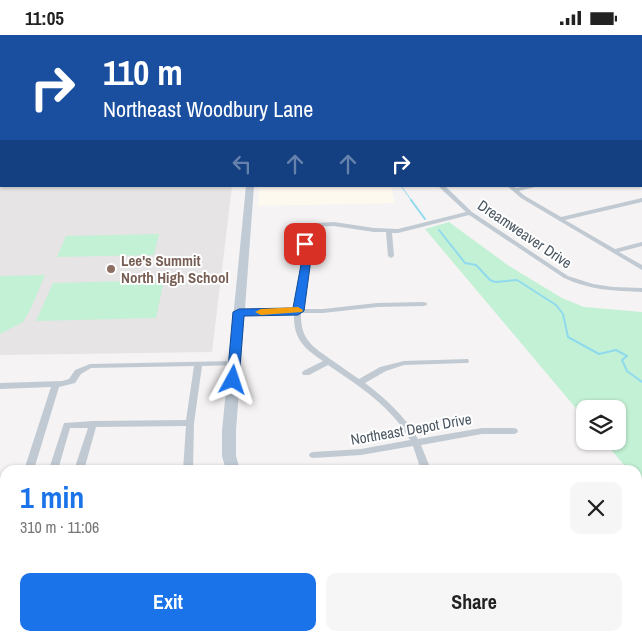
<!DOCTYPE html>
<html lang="en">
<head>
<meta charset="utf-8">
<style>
  :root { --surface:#fff; --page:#f6f6f6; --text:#222; --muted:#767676; --accent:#1a73e8 }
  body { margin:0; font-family:"Archivo Narrow",sans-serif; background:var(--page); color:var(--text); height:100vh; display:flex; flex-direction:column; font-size:19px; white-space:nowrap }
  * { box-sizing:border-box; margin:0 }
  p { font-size:16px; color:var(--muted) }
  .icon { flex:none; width:28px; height:28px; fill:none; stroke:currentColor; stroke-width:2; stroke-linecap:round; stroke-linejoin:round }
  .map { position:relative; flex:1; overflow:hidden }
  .side { position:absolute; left:0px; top:430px; width:642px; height:176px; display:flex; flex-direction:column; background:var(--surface); border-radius:15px 15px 0 0; box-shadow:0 1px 4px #0004 }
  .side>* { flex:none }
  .hud { position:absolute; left:0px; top:0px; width:642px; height:152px; box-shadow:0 1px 4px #0004; background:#1a4fa0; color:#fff; overflow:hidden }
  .controls { position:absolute; left:576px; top:365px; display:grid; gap:10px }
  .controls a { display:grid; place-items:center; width:50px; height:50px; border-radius:10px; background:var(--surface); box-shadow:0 1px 4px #0004; font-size:25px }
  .pin { position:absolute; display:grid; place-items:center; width:42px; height:42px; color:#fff; margin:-21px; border-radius:10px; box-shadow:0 2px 8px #0006 }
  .me { position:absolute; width:55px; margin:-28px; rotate:5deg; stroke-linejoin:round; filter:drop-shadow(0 0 4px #0008) }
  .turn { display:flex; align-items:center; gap:18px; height:105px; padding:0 20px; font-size:22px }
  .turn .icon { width:65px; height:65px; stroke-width:2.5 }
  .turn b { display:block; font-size:35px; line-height:42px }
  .lanes { display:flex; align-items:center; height:48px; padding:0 20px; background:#0003; justify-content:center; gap:25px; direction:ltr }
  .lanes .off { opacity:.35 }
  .round { display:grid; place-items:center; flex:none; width:52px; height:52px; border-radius:10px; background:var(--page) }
  .head { display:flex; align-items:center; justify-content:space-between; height:85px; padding:0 20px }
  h1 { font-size:30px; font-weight:800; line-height:38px; color:var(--accent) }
  .primary-button { display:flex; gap:10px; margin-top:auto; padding:10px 20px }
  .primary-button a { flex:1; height:58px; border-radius:10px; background:var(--accent); color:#fff; font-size:20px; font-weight:800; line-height:58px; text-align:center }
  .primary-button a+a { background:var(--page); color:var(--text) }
  .status { display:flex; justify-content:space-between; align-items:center; height:35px; padding:0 25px; background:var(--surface); direction:ltr }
  .status svg { height:14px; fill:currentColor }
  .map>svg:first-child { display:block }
  .commercial { fill:#fdf9ef }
  .education { fill:#e6e4e5 }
  .green { fill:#c3f1d5 }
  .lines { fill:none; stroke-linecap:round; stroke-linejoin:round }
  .stream-far1 { stroke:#90daee; stroke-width:1 }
  .stream { stroke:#90daee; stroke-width:2 }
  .street { fill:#c1cad2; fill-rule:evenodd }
  .secondary { fill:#c1cbd6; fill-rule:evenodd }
  .route { fill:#1a73e8; stroke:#114b97 }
  .slow { fill:#f59e0b }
  .education-dot { fill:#8d6e63; stroke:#fff; stroke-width:2 }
  .labels { text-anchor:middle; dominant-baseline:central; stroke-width:4; stroke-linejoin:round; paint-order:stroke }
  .street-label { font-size:15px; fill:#4a5661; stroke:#fff }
  .education-label { font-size:15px; font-weight:bold; fill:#785e54; stroke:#fff; text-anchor:start }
</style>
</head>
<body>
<div class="status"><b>11:05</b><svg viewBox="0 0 49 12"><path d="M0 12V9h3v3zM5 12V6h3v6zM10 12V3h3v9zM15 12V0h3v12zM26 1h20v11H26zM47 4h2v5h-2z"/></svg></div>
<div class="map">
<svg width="642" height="606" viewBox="0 0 642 606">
  <rect width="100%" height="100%" fill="#f5f3f3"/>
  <path class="commercial" d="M259,151H391L395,168L258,171Z"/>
  <path class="education" d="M0,50L1,151H232L212,317L0,320Z"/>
  <g class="green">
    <path d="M449,187L509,231L562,263L584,272L642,277V452L638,447V435H628L604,406H618V374H585V384L425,194Z"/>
    <path d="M159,199L154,220L57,222L66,201Z"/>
    <path d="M45,240L31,273L23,287L0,299V241Z"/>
    <path d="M164,245L156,283L36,286L53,248Z"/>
  </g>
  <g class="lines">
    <path class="stream-far1" d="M401,151L412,166"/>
    <g class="stream">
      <path d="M411,165L425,184"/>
      <path d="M439,195L465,228L476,230L490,245L495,247L517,245L556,270L563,279L568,302L599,319L616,315L627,321L622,325L627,336L642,347"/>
    </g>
    <g class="street">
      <path d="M605,0H609L610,1H606Z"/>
      <rect x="641" y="29" width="1" height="3"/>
      <rect x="641" y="102" width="1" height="2"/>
      <rect x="641" y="129" width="1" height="4"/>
      <path d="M438,151H445L472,177L568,241L593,249L613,252L642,253V257C615,256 589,255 564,243L469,180L398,198H392L394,221L391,223L388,221L386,197H374L334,191L304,192C306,201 309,210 309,219C310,238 303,256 302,274H323L377,268L424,267L428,269L424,271L377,272L323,278H301C300,305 313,312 333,326C342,332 350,338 359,344L380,332L404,326L468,324L469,326L468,328H465L404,330L386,336L365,348C386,364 405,381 418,404L482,393H514L517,394L518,396L517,398L514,399H482L421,410L431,435H421L413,411L361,420L313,423L310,422L309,420L310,418L313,417L361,414L410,405C392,372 359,351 328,330L309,340H303L302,338L303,336L323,326C304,313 293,304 294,278L239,279L235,277L239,275L295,274C296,255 304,237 303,218C302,208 299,199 297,190L298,189L334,187L374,193L398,194L466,177Z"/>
      <path d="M507,151H514L516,153L526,151H539L519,156L525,161L561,182L642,163V167L565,185L615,214L642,207V211L619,217L642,230V235L521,163Z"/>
      <path d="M234,326H237L238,328L237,330L202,331L194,388L193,435H183L186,391L96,392L84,435H74L88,393H70L58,435H24L51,352L0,354V348L62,346L69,344L75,335L90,329ZM194,331L186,385L93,386L64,388L50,431H35L59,352L75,348L81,339L91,333Z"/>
      <path d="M5,466V474L0,475V467Z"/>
      <path d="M117,601H129L132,606H120Z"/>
      <path d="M264,601H279L275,606H260Z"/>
    </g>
    <g class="secondary">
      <rect x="258" y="0" width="6" height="1"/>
      <rect x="0" y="8" width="1" height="4"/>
      <rect x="0" y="45" width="1" height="4"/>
      <rect x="641" y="48" width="1" height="4"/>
      <path d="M246,151H254L236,396V421L240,435H226L222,421V396Z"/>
      <path d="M372,601H395L398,606H374Z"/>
    </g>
  </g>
  <path class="route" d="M301,207H305L310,209L311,224L304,276L298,280L244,281L239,345L233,349L228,348L227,345L233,277L239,274L293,273L302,224Z"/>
  <path class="slow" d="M298,272L303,275L302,277L261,280L255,277L261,274Z"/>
  <circle class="education-dot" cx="111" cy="234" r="5"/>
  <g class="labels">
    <g class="street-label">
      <text transform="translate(525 199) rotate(34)">Dreamweaver Drive</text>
      <text transform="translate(411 394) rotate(-10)">Northeast Depot Drive</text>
    </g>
    <g class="education-label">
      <text x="121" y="225">Lee's Summit<tspan x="121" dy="17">North High School</tspan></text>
    </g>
  </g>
</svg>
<div class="controls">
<a><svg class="icon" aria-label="layers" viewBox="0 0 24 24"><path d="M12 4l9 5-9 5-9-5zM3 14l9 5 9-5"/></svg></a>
</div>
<div class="pin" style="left:305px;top:209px;background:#d93025"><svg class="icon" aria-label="arrive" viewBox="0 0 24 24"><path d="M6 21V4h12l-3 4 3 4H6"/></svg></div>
<svg class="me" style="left:233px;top:345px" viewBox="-20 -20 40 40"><path d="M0-17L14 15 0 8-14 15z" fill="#1a73e8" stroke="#fff" stroke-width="4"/></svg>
<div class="hud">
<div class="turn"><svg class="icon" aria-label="right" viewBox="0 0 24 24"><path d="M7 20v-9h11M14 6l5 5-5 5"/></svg><div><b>110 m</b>Northeast Woodbury Lane</div></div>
<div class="lanes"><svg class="icon off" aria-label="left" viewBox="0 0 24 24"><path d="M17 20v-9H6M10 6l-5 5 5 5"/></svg><svg class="icon off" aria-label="ahead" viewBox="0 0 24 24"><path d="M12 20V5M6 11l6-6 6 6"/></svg><svg class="icon off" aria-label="ahead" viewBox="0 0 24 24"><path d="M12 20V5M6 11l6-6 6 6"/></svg><svg class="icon" aria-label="right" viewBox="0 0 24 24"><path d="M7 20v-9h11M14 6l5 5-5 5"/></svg></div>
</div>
<section class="side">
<div class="head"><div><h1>1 min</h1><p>310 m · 11:06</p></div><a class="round"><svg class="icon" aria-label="close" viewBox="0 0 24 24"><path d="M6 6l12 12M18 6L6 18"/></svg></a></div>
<div class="primary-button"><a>Exit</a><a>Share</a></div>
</section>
</div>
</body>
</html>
